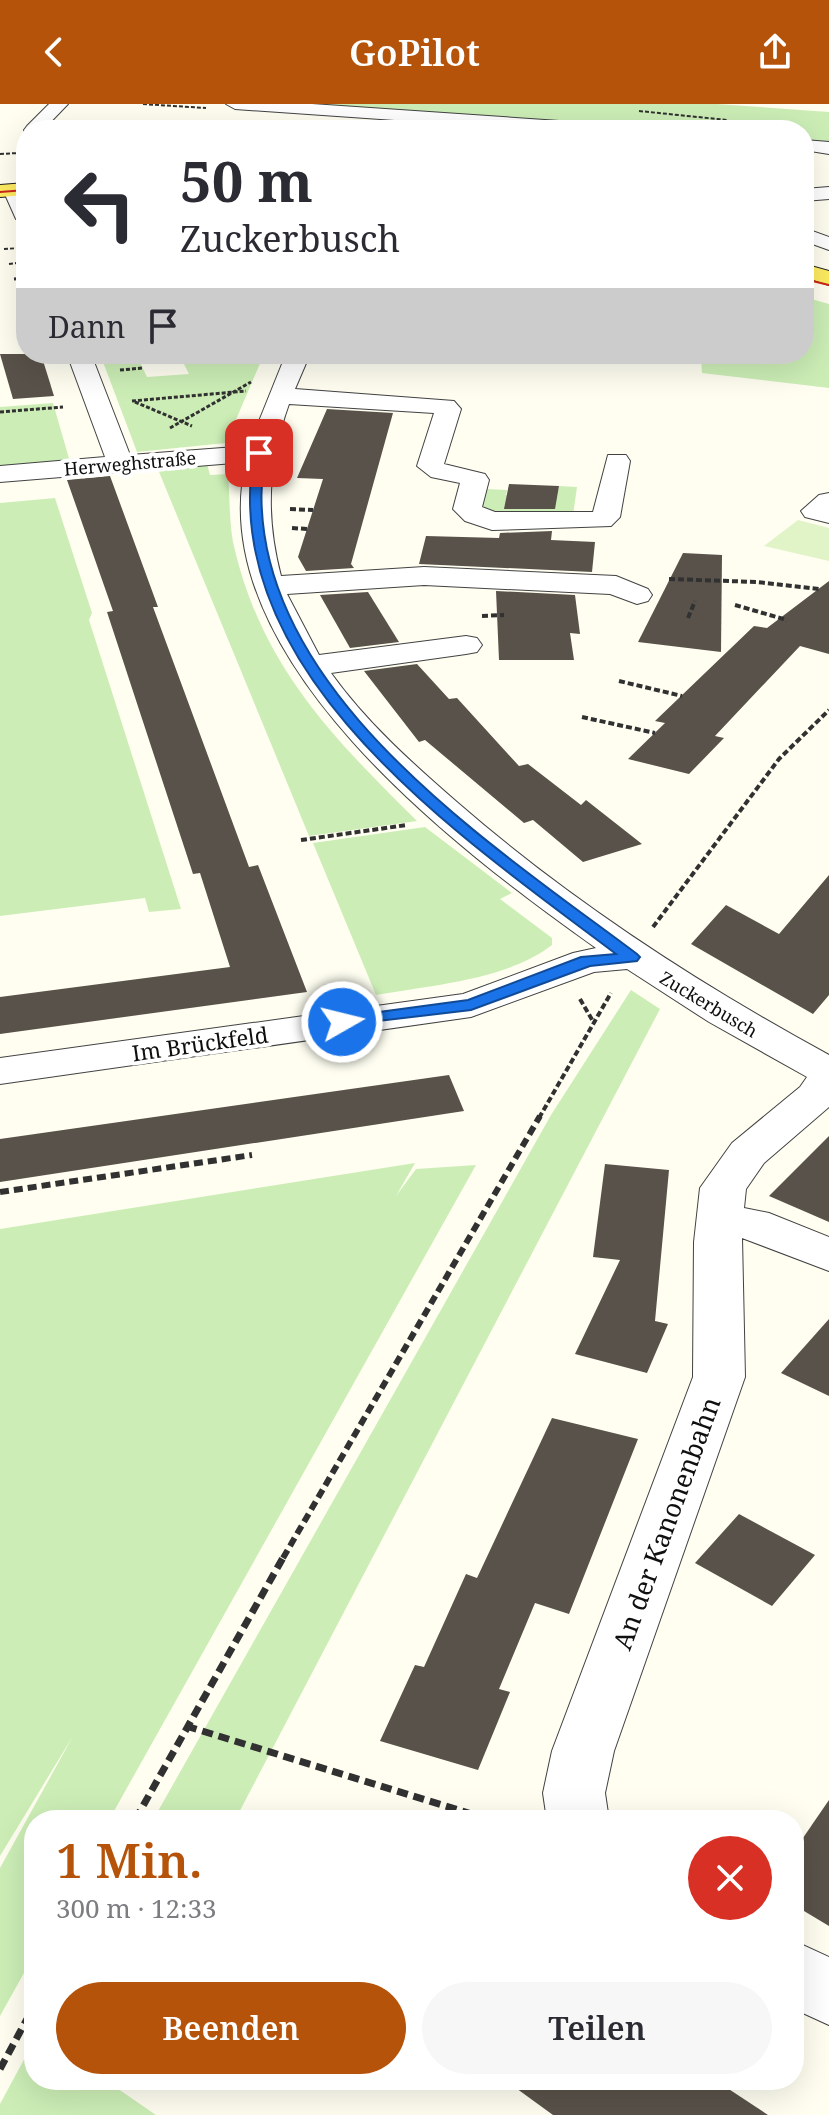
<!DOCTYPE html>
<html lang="de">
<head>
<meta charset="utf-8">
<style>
  :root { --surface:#fff; --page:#f7f7f7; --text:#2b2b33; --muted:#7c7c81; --accent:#b45309 }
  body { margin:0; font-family:"Noto Serif",serif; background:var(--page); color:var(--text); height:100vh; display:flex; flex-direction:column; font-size:30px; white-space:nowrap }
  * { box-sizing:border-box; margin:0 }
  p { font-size:26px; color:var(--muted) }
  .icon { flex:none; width:44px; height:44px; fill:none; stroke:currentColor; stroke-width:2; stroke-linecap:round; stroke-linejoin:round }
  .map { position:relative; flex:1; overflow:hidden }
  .side { position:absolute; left:24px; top:1706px; width:780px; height:280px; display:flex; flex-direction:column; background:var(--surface); border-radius:32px; box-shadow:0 8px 32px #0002 }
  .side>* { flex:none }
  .hud { position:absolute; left:16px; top:16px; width:798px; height:244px; border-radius:32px; box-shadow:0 8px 32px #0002; background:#fff; color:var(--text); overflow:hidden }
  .pin { position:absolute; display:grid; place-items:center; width:68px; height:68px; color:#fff; margin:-34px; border-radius:16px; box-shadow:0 4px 12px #0006 }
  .me { position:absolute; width:88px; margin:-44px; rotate:82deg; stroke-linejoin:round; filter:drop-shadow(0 0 6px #0008) }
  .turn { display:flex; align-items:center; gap:28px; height:168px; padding:0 32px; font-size:36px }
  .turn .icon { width:104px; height:104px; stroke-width:2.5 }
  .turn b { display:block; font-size:56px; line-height:68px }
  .then { display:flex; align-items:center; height:76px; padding:0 32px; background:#0003; gap:16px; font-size:30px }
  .round { display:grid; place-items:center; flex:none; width:84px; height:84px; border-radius:42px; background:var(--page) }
  .head { display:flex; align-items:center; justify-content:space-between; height:136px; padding:0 32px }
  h1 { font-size:48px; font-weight:600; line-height:60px; color:var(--accent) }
  .cta { display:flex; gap:16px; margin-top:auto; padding:16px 32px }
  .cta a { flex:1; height:92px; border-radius:48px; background:var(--accent); color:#fff; font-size:32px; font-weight:600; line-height:92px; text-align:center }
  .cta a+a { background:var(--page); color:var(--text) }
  header { display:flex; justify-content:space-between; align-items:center; height:104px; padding:0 32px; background:var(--accent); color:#fff; font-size:36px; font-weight:600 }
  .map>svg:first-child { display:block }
  .green { fill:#cceeb6 }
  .pitch { fill:#e0f4c8 }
  .building { fill:#59524a }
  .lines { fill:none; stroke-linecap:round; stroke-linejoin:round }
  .minor-casing { stroke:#424242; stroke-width:2 }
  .major-casing { stroke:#202020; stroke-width:2 }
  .path-far4 { stroke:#313131; stroke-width:2; stroke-dasharray:4 2; stroke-linecap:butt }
  .path-far3 { stroke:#313131; stroke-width:3; stroke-dasharray:4 2; stroke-linecap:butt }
  .path-far2 { stroke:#313131; stroke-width:4; stroke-dasharray:6 3; stroke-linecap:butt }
  .path-far1 { stroke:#313131; stroke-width:6; stroke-dasharray:9 5; stroke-linecap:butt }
  .path { stroke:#313131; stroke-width:7; stroke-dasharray:11 6; stroke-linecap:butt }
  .minor { fill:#fff; fill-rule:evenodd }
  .major { fill:#ffec61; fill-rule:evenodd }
  .tram { stroke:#ce2618; stroke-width:2 }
  .route { fill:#1a73e8; stroke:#114b97; stroke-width:2 }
  .labels { text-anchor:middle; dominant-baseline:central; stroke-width:8; stroke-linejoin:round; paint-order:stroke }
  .far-street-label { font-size:18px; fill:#0f0f0f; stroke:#fff }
  .street-label { font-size:22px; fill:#0f0f0f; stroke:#fff }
  .near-street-label { font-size:26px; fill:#0f0f0f; stroke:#fff }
</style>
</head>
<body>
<header><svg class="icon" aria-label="back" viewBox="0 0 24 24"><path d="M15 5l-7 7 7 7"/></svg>GoPilot<svg class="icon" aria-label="share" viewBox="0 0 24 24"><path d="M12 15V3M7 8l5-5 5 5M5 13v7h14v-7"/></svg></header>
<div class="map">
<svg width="829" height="2011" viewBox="0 0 829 2011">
  <rect width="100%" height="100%" fill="#fffef1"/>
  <g class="green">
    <path d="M284,0H717L829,8V42L804,39V26H652Z"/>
    <path d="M804,193L829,200V284L702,269L701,250H804Z"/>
    <path d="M100,250H136L147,273L189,270L179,250H264L226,339L137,348Z"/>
    <path d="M53,299L70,358L0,364V303Z"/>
    <path d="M207,360L210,371L228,370C230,392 229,416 233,438C260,560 331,632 417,717L309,732L157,363Z"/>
    <path d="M559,382L577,383L573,411L553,416L484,407L481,399L486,385L507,386L506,391L557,393Z"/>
    <path d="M55,394L92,509L89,516L181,805L149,808L145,794L0,812V399Z"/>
    <path d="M425,723L512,789L500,795L552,834V841C507,876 431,881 376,891L313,739Z"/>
    <path d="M631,886L660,905L235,1716H153L551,1011Z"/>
    <path d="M415,1059L396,1092L416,1065L476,1061L109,1716H34V1851L0,1912V1764L73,1632L0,1752V1125Z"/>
    <path d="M34,1937V1976H105L156,2011H0V2000Z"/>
  </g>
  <path class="pitch" d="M798,416L829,424V457L764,442Z"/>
  <g class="building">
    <path d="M0,250H41L54,292L13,295Z"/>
    <path d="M327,305L393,309L351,460L354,464L306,467L298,453L323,375L297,374Z"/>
    <path d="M110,372L158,503H153L249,763L258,761L307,888L0,930V893L230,863L200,769L193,770L107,508L113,507L67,376Z"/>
    <path d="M509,380L559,382L555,405H504Z"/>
    <path d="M552,427L551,436L595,438L592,468L419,460L426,432L499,434L500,429Z"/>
    <path d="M683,449L722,451L721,548L638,538Z"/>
    <path d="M829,477V550L800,542L715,632L724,634L689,670L628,655L665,619L655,617L754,522L767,524Z"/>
    <path d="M496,487L575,491L580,530L570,529L574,556H499Z"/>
    <path d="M368,488L399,538L350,544L320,491Z"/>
    <path d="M417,560L449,595L457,594L519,662L528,660L581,701L586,696L642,740L583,758L533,716L524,719L425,636L419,638L364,567Z"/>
    <path d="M829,771V891L813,910L691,840L726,801L779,830Z"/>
    <path d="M449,971L464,1007L0,1078V1035Z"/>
    <path d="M829,1032V1118L769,1092Z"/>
    <path d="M605,1060L669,1066L655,1217L668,1220L647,1269L575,1250L620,1156L593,1153Z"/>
    <path d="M829,1215V1292L781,1269Z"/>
    <path d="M552,1314L638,1335L569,1510L535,1499L499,1585L510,1588L478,1666L380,1637L415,1561L424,1563L466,1470L477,1474Z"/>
    <path d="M739,1410L815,1451L772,1502L695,1459Z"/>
    <path d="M829,1696V1822L794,1801V1747Z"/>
    <path d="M505,1976H715L768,2011H553Z"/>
  </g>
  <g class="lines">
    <defs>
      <g id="minor">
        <path d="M49,0H68L43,26H26V29L24,26L27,22Z"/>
        <path d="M226,0H312L618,21L627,26H539L235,5Z"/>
        <path d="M804,36L829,38V50L804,46Z"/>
        <path d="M13,80L20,82L26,93V121L16,115L3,86Z"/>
        <path d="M829,83V95L804,97V85Z"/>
        <path d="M804,124L829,133V146L804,137Z"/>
        <path d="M67,250H91L130,351L249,342L286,250H310L295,285L454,297L461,305L444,360L485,370L489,376L482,403L495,408H593L608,351H626L630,357L620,413L611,422L492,426L465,417L453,405L460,379L431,373L417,362L434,309L289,300C268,359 265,411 281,472L424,463L616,472L648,485L652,491L648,497L637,500L610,490L424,481L287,490L319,551L466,532L477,534L482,541L477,548L466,550L331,569C366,618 413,660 458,699C572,798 697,879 829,951V1003L764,1059L746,1085L744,1104L769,1109L829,1133V1167L742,1134L745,1273L614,1647L605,1689L609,1716H547L543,1689L552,1647L693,1273L694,1138L700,1084L732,1039L800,983L807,973L709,918L627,865L594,868L471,913L0,980V954L463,890L573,849L596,844C458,746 201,553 246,358L0,378V362L105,353Z"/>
        <path d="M829,389V419L805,413L801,407L819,391Z"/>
        <path d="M794,1837L829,1853V1921L794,1905Z"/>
      </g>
      <g id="major">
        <path d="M26,79V91L0,93V81Z"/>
        <path d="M804,160L829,167V181L804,173Z"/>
      </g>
    </defs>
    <use href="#minor" class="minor-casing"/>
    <use href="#major" class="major-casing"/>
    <g class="path-far4">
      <path d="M143,0L206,4"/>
      <path d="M639,7L727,16"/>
      <path d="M645,19L736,26"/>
      <path d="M0,50L19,49"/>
      <path d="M19,141L26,159"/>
      <path d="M4,145L20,144"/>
      <path d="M9,160L26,158"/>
    </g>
    <g class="path-far3">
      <path d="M14,175L26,174"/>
      <path d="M19,190H26"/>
      <path d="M115,254L137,252"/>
      <path d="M120,266L143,264"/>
      <path d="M132,297L246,287"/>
      <path d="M135,298L192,322"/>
      <path d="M0,308L63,303"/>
      <path d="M170,324L251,278"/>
    </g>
    <g class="path-far2">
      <path d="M290,405L313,406"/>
      <path d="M292,424L307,425"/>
      <path d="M669,475L757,478L819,485"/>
      <path d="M735,501L787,516"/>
      <path d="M482,512L504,511"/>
      <path d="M688,514L695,497"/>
      <path d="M619,577L682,592"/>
      <path d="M582,613L655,629"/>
      <path d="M301,736L407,721"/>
      <path d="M653,823L779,655L829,606"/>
      <path d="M580,895L594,919"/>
      <path d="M539,1014L611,889"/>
    </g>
    <g class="path-far1">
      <path d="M0,1088L252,1051"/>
      <path d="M283,1454L540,1012"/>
    </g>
    <g class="path">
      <path d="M186,1622L491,1716"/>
      <path d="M135,1716L284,1452"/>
      <path d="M0,1965L34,1902"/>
    </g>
    <use href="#minor" class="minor"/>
    <use href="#major" class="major"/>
    <g class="tram">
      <path d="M0,88L26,86"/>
      <path d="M804,175L829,181"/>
    </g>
  </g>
  <path class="route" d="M259,345L265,349C228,571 484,735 637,850L640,853L637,857L590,862L471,906L336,922L334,918L336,915L342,913L468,896L581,853L616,850C464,735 215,569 254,349Z"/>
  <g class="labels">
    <g class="far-street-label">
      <text transform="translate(130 359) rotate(-5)">Herweghstraße</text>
      <text transform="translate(709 900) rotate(31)">Zuckerbusch</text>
    </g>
    <g class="street-label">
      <text transform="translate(200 939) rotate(-8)">Im Brückfeld</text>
    </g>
    <g class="near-street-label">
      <text transform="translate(666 1419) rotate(-70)">An der Kanonenbahn</text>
    </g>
  </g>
</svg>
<div class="pin" style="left:259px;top:349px;background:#d93025"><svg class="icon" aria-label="arrive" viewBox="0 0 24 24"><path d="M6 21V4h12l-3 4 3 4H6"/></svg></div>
<svg class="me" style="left:342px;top:918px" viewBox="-20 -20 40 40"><circle r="17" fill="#1a73e8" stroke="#fff" stroke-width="3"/><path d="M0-11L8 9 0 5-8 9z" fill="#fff"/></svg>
<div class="hud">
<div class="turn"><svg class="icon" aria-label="left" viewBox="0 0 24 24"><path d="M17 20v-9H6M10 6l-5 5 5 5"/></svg><div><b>50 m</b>Zuckerbusch</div></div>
<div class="then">Dann<svg class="icon" aria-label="arrive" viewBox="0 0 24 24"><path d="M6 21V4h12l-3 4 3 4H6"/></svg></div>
</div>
<section class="side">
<div class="head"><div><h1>1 Min.</h1><p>300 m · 12:33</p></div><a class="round" style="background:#d93025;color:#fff"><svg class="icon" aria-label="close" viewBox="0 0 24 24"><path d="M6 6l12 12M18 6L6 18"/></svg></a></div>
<div class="cta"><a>Beenden</a><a>Teilen</a></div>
</section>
</div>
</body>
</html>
